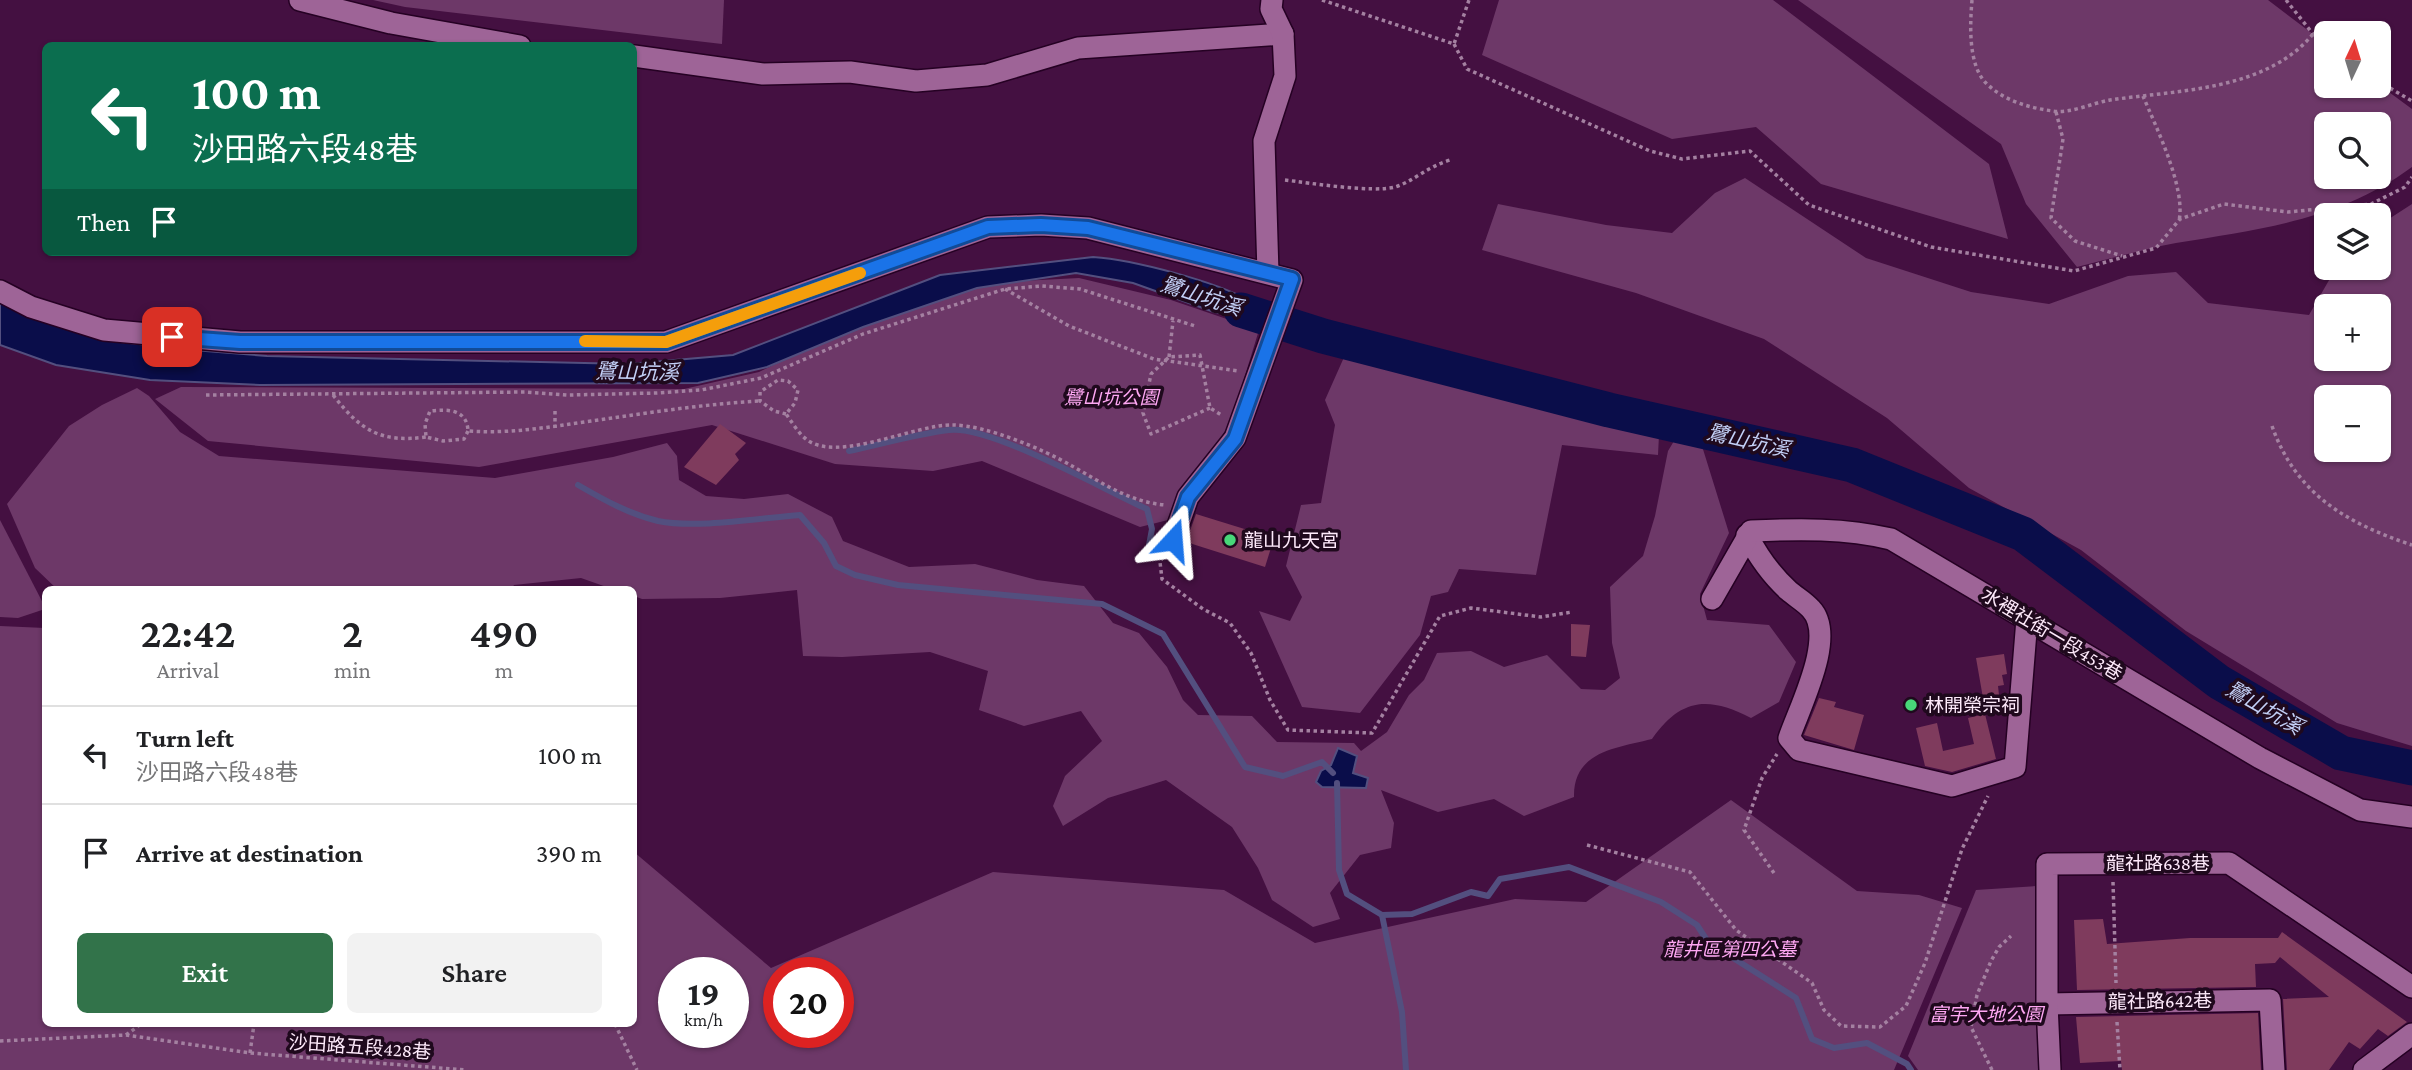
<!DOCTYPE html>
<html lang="en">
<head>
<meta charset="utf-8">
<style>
  :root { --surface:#fff; --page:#f2f2f2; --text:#202124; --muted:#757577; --line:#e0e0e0; --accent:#32734a }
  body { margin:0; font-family:"Crimson Pro","Noto Sans TC",serif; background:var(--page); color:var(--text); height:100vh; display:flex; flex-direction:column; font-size:26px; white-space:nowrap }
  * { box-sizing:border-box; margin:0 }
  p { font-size:23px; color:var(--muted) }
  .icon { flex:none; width:38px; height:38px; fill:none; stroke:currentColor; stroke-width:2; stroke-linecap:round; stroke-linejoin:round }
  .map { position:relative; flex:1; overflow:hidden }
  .sheet { position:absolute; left:42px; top:586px; width:595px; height:441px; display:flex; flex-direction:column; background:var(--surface); border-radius:10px; box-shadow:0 2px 5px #0004 }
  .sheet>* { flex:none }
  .hud { position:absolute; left:42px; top:42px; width:595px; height:214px; border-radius:10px; box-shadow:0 2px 5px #0004; background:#0b6e4f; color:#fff; overflow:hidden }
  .needle { width:46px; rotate:4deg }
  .tools { position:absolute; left:2314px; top:21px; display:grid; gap:14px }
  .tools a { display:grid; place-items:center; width:77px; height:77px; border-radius:10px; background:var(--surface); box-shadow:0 2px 5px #0004; font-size:35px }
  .speed { position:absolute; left:658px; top:957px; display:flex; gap:14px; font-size:35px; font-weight:700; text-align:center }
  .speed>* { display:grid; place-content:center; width:91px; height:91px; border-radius:50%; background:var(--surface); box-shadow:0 2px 5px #0004; line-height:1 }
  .speed small { font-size:18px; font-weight:400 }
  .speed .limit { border:10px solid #d22; background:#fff; color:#111 }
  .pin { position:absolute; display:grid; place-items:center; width:60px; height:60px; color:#fff; margin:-30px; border-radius:14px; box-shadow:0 4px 10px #0006 }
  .me { position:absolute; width:77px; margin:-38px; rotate:19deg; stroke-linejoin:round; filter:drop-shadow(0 0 5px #0008) }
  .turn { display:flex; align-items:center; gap:24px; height:147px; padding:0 35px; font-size:32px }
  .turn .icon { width:91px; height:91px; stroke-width:2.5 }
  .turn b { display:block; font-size:49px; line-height:60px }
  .then { display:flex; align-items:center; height:66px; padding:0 35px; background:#0003; gap:14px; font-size:26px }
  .eta { display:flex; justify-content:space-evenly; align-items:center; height:119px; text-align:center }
  .eta b { font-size:42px; font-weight:600; line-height:49px }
  .button { display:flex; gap:14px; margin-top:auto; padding:14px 35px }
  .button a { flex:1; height:80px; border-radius:10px; background:var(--accent); color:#fff; font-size:28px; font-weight:600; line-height:80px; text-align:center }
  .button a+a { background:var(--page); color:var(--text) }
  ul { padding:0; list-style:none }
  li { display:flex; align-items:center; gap:21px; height:98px; padding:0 35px; border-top:2px solid var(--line) }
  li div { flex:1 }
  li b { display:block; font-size:26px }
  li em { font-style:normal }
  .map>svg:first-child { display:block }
  .green { fill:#6d3868; fill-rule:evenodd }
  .water { fill:#0a0d4a; stroke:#534f7f; stroke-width:2 }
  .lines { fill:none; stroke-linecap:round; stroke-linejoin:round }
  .stream { stroke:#534f7f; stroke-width:6 }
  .river { stroke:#0a0d4a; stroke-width:35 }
  .building { fill:#7f3b5d }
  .minor-casing { stroke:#250123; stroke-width:24 }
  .path { stroke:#a481a1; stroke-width:3.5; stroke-dasharray:3.5 3.5; stroke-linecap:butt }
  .minor { stroke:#9e6497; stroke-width:21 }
  .route-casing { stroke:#114b97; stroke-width:18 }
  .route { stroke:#1a73e8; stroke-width:12 }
  .slow { stroke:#f59e0b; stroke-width:12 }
  .poi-dot { fill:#48d779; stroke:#1f091d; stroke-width:2.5 }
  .labels { text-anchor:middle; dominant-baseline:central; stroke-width:7; stroke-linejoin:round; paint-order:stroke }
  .park-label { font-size:19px; font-style:italic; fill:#fea7f3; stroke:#1f091d }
  .poi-label { font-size:19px; fill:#feeafb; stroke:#1f091d; text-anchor:start }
  .street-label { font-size:19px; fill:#feeafb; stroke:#1f091d }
  .water-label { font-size:21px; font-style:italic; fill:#c3d0f7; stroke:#1f091d }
</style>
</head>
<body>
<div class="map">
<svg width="2412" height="1070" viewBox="0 0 2412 1070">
  <rect width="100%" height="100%" fill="#441041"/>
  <g class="green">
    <path d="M373,0H724L722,44L405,7Z"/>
    <path d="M1499,0H1773L1989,164L2008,239L1821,184L1756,127L1672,139L1482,55Z"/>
    <path d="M1798,0H2268L2326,44V86L2378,84L2412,109V167C2340,220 2261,229 2176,243C2143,249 2110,259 2077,267L2026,204L2001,144ZM2378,124V177H2326V124Z"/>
    <path d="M1745,178L1866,258L1971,292L2049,304L2128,276L2176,272L2208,303L2309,315L2336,268H2378V226L2412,204V746L2337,723L2186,631L2081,550L1969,488L1887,418L1764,339L1636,293L1482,250L1498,204L1606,225L1672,233L1715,193ZM2326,306H2378V359H2326ZM2326,397H2378V450H2326Z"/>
    <path d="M1079,278L1171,300L1259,330L1231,421L1172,519L1140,527L982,461L933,471L835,464L712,425L479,467L208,441L155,399L181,387L684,389L759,372L859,324L962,284Z"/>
    <path d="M1345,355L1659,435L1658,455L1562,445L1536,575L1459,569L1448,592L1431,596L1420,635L1360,713L1302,707L1259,611L1290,621L1302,597L1286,566L1301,505L1321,503L1335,425L1325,400Z"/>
    <path d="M137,388L149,396L180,432L219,456L495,478L613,457L667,443L677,456L679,480L706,496L744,499L788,494L832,517L843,541L909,567L975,564L1037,580L1084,586L1113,623L1139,633L1167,667L1183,700L1198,715L1252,716L1277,742L1354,743L1361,751L1387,732L1409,695L1424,680L1437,653L1471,651L1504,667L1547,655L1581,689L1605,690L1620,678L1612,643L1610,587L1643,556L1655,516L1668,451L1677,436L1702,446L1729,533L1700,594L1707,620L1769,625L1796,662L1779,702L1751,718C1708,696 1681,698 1652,739C1617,748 1573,751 1574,797L1524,816L1494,799L1438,812L1381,790L1394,823L1391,848L1360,855L1330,893L1340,919L1313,927L1272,900L1258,868L1232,827L1166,780L1108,798L1063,826L1053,806L1065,776L1102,741L1081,711L1024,726L979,710L988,671L930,652L842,657L803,656L797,590L720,598L642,599L634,596V590H615L581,578L514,585L511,590H58L35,568L7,504L69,426L102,405Z"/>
    <path d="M0,520L45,607V609L18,618L0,617Z"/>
    <path d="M0,626L45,628L46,1024H634V852L771,968L993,872L1224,890L1315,943L1515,899L1586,902L1731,800L1857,891L1919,895L1962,908L1894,1070H0ZM674,973H733V1032H674ZM779,973H838V1032H779Z"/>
    <path d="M2037,886L2045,1070H1918L1908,1056L1976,890Z"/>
  </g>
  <g class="water">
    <path d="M1093,257C1134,260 1215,281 1250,301C1257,306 1264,313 1271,319L1214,312L1133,283L1076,273L977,288L863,327L767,367L698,383L260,385L150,380L56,365L0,345V300L103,340L193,350L267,356L628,364L733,355L940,275Z"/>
    <path d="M1338,748L1357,756L1353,773L1368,778L1366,788L1322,787L1316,782L1321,771L1331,765Z"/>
  </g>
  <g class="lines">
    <g class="stream">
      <path d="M849,451C882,444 916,434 949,430C991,425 1104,490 1147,509L1152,529L1149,545"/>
      <path d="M578,485C604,500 629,514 658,521C696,529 760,518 800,515L824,543L836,566L855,575L898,585L1102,604L1163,634L1245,767L1283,776L1322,762L1333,773"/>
      <path d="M1337,783L1339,870L1347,894L1382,915L1412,914L1471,892L1488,896L1500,879L1569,867L1661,902L1697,925L1708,942L1796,998L1812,1039L1834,1048L1867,1043L1907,1064L1911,1070"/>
      <path d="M1382,915L1402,1012L1406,1070"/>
    </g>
    <path class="river" d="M1241,310L1323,336L1609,410L1852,465L2023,534L2219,682L2341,753L2412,768"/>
  </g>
  <g class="building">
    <path d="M720,424L746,443L735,454L739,460L716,485L684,467Z"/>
    <path d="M1196,514L1274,538L1265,567L1186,542Z"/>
    <path d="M1571,624L1590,625L1586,657L1571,656Z"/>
    <path d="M2004,654L2007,674L2002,675L2004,685L1998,686L1999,695L1983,698L1976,658Z"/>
    <path d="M1819,698L1836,702L1834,707L1864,715L1854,750L1804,735Z"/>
    <path d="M1985,714L1996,759L1952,772L1925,766L1916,728L1937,723L1943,751L1974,744L1968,718Z"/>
    <path d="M2103,919L2107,944L2190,938H2278L2282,932L2407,1022L2388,1036L2378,1029L2360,1049L2349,1042L2329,1070H2287L2283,999L2329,997L2280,957L2275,963L2255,964L2256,987L2077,990L2074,920Z"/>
    <path d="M2258,1013L2261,1070H2122L2121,1061L2080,1063L2076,1017Z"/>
  </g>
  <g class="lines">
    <defs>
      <g id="minor">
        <path d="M300,0L391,23L520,46"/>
        <path d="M634,56L763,74L850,72L916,81L987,75L1078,48L1283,34"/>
        <path d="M1268,273L1264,141L1285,76L1283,34L1271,9L1272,0"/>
        <path d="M0,291L31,307L104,330L240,342H666L988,227L1041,225L1088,228L1292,280L1235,438L1188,497L1173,540"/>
        <path d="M1747,535C1758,556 1771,575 1789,591C1796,597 1805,602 1811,609C1837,636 1799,708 1789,738L1799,750L1952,786L2015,767L2027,619"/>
        <path d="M1712,599L1751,531C1799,529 1844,528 1891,539L2260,758L2360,810L2412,817"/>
        <path d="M2047,1004L2270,1000L2274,1070"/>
        <path d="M2050,1070L2047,1004V864L2229,863L2412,987"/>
        <path d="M2364,1070L2412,1034"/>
      </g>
    </defs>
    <use href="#minor" class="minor-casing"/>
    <g class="path">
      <path d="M1322,0L1454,44L1469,0"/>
      <path d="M1972,0C1970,24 1968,63 1985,82C2002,100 2029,108 2053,111C2070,114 2092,103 2110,100C2178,90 2266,91 2313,34"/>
      <path d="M2286,0L2313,34L2326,44"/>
      <path d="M1454,44L1467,69L1650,151L1682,159L1750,151L1809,205L1931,247L2074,271L2156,248L2180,219L2224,204L2288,212L2371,204L2405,187L2412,177"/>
      <path d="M2378,81L2412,101"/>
      <path d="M2143,96C2156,127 2186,188 2179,221"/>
      <path d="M2056,112L2063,139L2051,218L2075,241L2122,256"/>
      <path d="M1285,180C1310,183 1372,193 1395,187C1412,182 1427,167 1450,160"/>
      <path d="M1005,289L1069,326L1154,359L1239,371"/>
      <path d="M1169,357L1173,321"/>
      <path d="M206,395L525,392L568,395L656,393L701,390L761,378L863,334L1005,289L1042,286L1080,289L1195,326"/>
      <path d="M333,395C361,431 381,443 426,437"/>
      <path d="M1210,408L1151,434L1143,413L1151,374L1169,357L1200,355L1210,408L1223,416"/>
      <path d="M555,411V428"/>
      <path d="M786,414L774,411L760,401V392L778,380L788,381L798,390L795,403L786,414C792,422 798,433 806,439C836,464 916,424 952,425C986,425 1043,449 1072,466C1102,483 1130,502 1165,505"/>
      <path d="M2272,426C2296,494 2346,523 2412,545"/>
      <path d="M468,431L464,439L443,441L426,437L425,424L430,411C448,409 467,409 468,431C512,434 548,427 591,421C647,413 704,404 760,401"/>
      <path d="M1163,557L1160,562L1162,579L1203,609L1230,623L1251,653L1270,700L1288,730L1372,733L1440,616L1471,608L1541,617L1572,612"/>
      <path d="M1587,845L1690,872L1736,930L1812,983L1824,1010L1841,1026L1880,1027L1906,1006L1925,963L1962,849L1988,796"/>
      <path d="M1774,873L1744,830L1762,778L1777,754"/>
      <path d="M2113,882L2116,983"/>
      <path d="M2117,1022L2120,1070"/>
      <path d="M615,1024L637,1070"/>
      <path d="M126,1035L141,1024"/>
      <path d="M0,1041L126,1035L250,1053L466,1070"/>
      <path d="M250,1053L254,1024"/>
      <path d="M1992,1070L1971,1027L1977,995L1991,961L1999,947L2011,936"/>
    </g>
    <use href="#minor" class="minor"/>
  </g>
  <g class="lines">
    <defs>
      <path id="route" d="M172,337L240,342H666L988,227L1041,225L1088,228L1292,279L1235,439L1188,497L1173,540"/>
    </defs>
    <use href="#route" class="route-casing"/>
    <use href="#route" class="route"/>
    <path class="slow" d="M585,341L666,342L860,273"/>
  </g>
  <g class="poi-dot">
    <circle cx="1230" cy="540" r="7"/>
    <circle cx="1911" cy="705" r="7"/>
  </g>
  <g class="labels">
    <g class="park-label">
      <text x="1111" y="397">鷺山坑公園</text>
      <text x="1730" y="949">龍井區第四公墓</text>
      <text x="1986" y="1014">富宇大地公園</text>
    </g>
    <g class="poi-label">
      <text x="1244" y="540">龍山九天宮</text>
      <text x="1925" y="705">林開榮宗祠</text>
    </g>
    <g class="street-label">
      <text transform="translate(2052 634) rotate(31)">水裡社街一段453巷</text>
      <text x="2158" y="863">龍社路638巷</text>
      <text transform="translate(2160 1001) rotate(-1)">龍社路642巷</text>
      <text transform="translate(360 1047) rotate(4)">沙田路五段428巷</text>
    </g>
    <g class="water-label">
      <text transform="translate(1201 296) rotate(18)">鷺山坑溪</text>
      <text transform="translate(637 372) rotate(1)">鷺山坑溪</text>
      <text transform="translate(1748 441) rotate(13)">鷺山坑溪</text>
      <text transform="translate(2264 708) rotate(30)">鷺山坑溪</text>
    </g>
  </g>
</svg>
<div class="tools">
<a><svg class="needle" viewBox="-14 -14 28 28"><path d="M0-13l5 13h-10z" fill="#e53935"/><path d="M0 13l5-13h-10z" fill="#757577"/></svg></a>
<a><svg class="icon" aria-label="search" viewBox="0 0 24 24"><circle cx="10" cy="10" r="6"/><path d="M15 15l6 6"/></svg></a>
<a><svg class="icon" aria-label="layers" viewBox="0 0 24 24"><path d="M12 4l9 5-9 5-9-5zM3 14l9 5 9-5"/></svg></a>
<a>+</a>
<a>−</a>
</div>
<div class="speed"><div>19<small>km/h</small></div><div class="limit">20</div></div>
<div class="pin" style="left:172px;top:337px;background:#d93025"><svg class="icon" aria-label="arrive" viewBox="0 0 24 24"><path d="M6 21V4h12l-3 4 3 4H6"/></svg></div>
<svg class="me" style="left:1173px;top:540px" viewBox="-20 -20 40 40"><path d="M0-17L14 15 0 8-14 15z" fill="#1a73e8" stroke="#fff" stroke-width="4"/></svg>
<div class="hud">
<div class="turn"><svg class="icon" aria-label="left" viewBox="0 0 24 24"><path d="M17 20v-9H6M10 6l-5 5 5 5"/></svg><div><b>100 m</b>沙田路六段48巷</div></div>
<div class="then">Then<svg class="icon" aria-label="arrive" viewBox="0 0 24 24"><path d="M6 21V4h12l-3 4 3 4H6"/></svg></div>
</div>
<section class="sheet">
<div class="eta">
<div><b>22:42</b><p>Arrival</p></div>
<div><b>2</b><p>min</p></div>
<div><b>490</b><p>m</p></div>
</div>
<ul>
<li><svg class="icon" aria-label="left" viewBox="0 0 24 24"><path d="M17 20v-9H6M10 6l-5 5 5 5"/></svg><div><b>Turn left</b><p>沙田路六段48巷</p></div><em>100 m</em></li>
<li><svg class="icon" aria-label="arrive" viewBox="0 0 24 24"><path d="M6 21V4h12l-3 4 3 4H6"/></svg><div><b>Arrive at destination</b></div><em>390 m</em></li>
</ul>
<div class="button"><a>Exit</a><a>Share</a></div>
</section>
</div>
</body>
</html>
